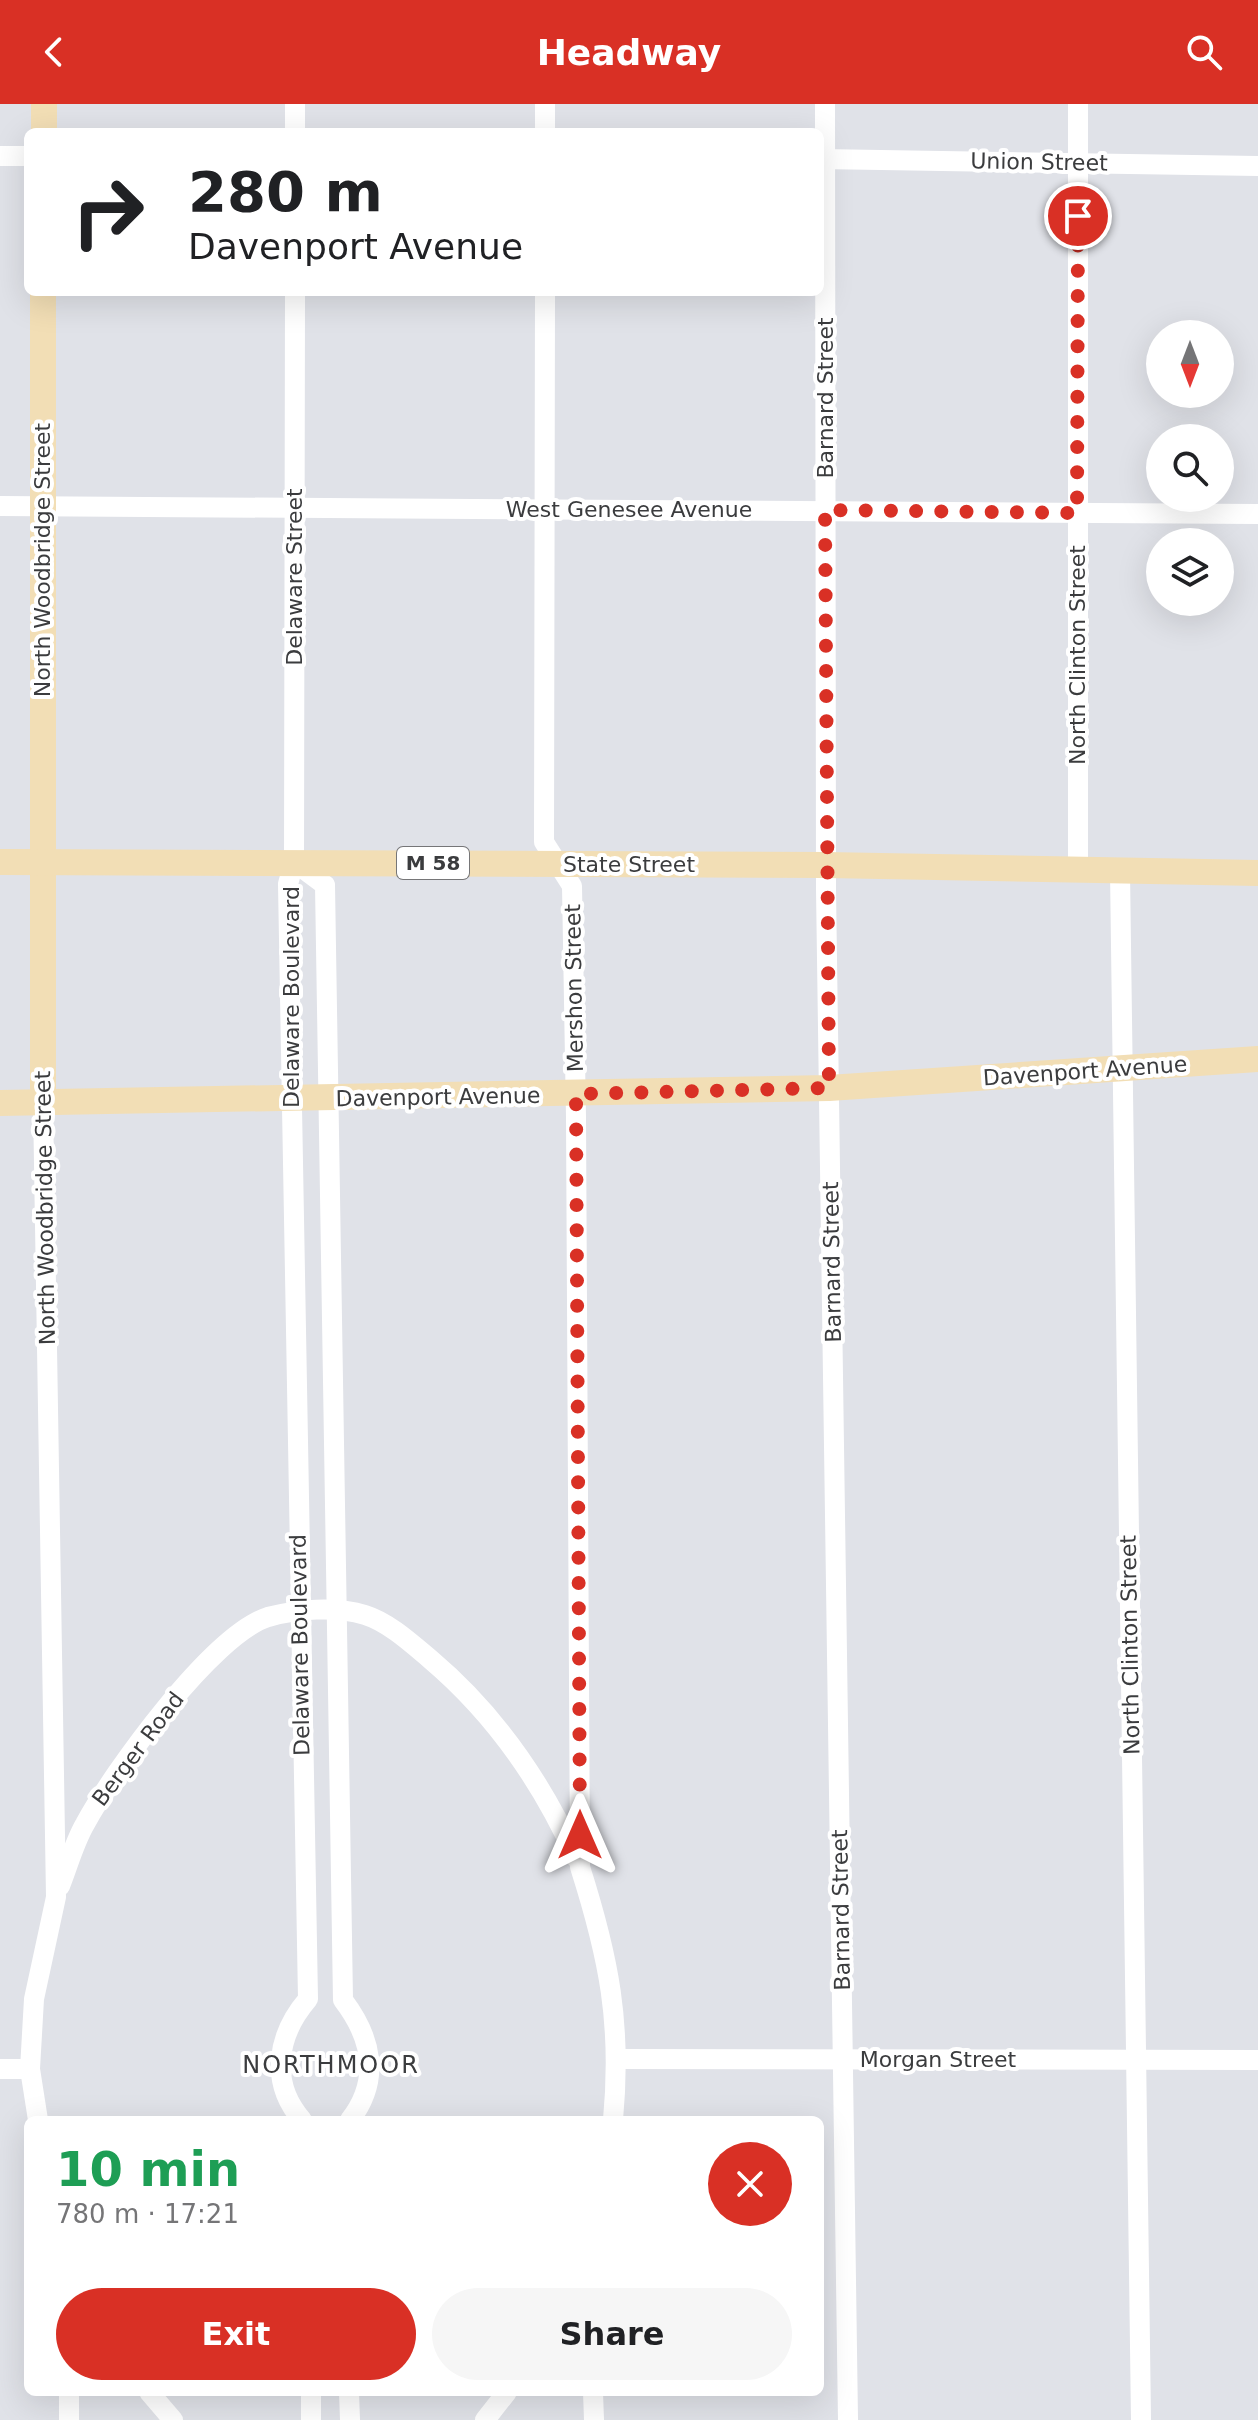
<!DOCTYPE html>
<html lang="en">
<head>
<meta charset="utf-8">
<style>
  :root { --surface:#fff; --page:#f6f6f6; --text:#202124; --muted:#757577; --accent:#d93025 }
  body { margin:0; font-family:"DejaVu Sans",sans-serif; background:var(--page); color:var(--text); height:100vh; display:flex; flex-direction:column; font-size:30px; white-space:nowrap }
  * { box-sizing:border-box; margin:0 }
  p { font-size:26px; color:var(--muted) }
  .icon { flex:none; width:44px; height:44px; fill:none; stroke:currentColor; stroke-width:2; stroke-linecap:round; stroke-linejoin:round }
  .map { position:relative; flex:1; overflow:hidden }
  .panel { position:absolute; left:24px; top:2012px; width:800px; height:280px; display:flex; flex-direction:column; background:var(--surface); border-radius:12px; box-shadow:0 8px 32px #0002 }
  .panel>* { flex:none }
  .top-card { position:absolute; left:24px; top:24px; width:800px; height:168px; border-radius:12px; box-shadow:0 8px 32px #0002; background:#fff; color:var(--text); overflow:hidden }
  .needle { width:52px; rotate:180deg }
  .fabs { position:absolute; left:1146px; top:216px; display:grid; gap:16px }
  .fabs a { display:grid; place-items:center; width:88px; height:88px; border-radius:50%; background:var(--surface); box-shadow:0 8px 32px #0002; font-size:40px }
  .pin { position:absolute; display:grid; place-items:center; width:68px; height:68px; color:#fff; margin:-34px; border:4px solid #fff; border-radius:50%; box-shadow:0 2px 8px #0007 }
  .me { position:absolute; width:88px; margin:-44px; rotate:0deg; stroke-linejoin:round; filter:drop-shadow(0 0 6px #0008) }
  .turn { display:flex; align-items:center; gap:28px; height:168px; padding:0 32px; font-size:36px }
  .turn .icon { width:104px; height:104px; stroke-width:2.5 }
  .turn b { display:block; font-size:56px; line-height:68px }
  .round { display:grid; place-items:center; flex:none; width:84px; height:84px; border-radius:42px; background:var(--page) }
  .summary { display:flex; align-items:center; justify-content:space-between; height:136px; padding:0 32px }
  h1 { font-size:48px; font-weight:700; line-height:60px; color:#1e9e55 }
  .action { display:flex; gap:16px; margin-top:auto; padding:16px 32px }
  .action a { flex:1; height:92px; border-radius:48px; background:var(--accent); color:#fff; font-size:32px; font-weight:700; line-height:92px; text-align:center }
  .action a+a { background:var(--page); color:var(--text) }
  header { display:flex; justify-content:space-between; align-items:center; height:104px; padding:0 32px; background:var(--accent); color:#fff; font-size:36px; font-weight:700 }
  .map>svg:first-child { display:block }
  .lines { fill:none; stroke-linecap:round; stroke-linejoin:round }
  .minor { stroke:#fff; stroke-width:20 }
  .major { stroke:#f2deb5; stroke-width:26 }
  .route { stroke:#d93025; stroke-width:14; stroke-dasharray:0 25.2 }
  .labels { text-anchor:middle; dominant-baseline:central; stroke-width:8; stroke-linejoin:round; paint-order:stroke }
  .shield { fill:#fff; stroke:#767678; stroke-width:2 }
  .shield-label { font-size:20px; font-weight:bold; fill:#3b3c3e }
  .street-label { font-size:22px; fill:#3b3c3e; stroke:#fff }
  .neighbourhood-label { font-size:24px; letter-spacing:2px; fill:#3b3c3e; stroke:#fff }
</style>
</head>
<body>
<header><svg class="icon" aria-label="back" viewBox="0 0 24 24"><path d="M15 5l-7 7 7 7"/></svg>Headway<svg class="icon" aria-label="search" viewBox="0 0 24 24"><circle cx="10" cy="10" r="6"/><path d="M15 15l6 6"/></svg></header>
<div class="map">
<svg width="1258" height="2316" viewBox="0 0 1258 2316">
  <rect width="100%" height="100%" fill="#e0e2e8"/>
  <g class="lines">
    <g class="minor">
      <path d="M825,0L826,785L848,2316"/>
      <path d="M295,28V0"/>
      <path d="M545,28V0"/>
      <path d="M0,52H28"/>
      <path d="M820,55L1258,62"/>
      <path d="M295,188L294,758L288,780L308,1895C277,1931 269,1978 302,2016"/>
      <path d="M545,188L544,738L572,782L576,1013L580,1763C609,1854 622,1920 613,2016"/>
      <path d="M0,402L1258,410"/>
      <path d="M294,758L325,781L343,1896C372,1934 381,1976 350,2016"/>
      <path d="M1078,767V0"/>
      <path d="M1120,767L1141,2316"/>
      <path d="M60,1782C68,1762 74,1739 85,1720C113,1668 212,1531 268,1513C297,1505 336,1502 365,1511C388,1518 411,1539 430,1555C495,1610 541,1676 576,1754"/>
      <path d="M618,1955L1258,1956"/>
      <path d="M0,1965H30"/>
      <path d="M38,2016L30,1965L34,1895L56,1793L43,999"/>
      <path d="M69,2288V2316"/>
      <path d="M149,2288L173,2316"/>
      <path d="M311,2288V2316"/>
      <path d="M349,2288L350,2316"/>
      <path d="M593,2288L594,2316"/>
      <path d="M485,2316L507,2288"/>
    </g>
    <g class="major">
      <path d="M44,0V28"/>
      <path d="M43,188V999"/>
      <path d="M0,758L826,761L1258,769"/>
      <path d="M0,999L829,984L1258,955"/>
    </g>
  </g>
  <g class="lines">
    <path class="route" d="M580,1731L576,990L829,984L825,406L1077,409L1078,112"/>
  </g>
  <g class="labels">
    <rect class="shield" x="397" y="743" width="72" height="32" rx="6"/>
    <g class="shield-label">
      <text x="433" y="759">M 58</text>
    </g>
    <g class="street-label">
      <text transform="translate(1039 58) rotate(1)">Union Street</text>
      <text transform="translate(825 294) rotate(-90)">Barnard Street</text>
      <text x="629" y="405">West Genesee Avenue</text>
      <text transform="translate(42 456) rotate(-90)">North Woodbridge Street</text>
      <text transform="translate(294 473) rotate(-90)">Delaware Street</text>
      <text transform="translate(1077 551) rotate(-90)">North Clinton Street</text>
      <text x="629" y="760">State Street</text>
      <text transform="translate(574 884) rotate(-91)">Mershon Street</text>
      <text transform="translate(291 893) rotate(-90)">Delaware Boulevard</text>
      <text transform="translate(1085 967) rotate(-4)">Davenport Avenue</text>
      <text transform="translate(438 993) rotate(-1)">Davenport Avenue</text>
      <text transform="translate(45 1104) rotate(-91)">North Woodbridge Street</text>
      <text transform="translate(832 1158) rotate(-91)">Barnard Street</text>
      <text transform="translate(300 1541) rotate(-91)">Delaware Boulevard</text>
      <text transform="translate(1130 1541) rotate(-91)">North Clinton Street</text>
      <text transform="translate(138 1645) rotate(-53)">Berger Road</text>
      <text transform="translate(841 1806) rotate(-91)">Barnard Street</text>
      <text x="938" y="1955">Morgan Street</text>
    </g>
    <g class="neighbourhood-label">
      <text x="331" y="1961">NORTHMOOR</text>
    </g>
  </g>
</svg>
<div class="fabs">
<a><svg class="needle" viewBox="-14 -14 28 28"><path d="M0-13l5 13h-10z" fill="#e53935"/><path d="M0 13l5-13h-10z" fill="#757577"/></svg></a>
<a><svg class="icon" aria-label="search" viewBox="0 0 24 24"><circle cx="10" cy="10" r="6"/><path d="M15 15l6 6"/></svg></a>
<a><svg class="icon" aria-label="layers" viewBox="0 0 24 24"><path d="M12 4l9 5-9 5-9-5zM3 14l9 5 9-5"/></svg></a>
</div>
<div class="pin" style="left:1078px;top:112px;background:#d93025"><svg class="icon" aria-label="arrive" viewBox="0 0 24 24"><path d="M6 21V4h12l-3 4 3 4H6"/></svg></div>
<svg class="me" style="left:580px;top:1731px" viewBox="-20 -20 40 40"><path d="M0-17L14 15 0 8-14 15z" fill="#d93025" stroke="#fff" stroke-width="4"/></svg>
<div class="top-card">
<div class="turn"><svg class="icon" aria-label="right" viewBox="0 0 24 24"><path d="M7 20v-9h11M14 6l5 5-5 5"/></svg><div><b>280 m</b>Davenport Avenue</div></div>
</div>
<section class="panel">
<div class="summary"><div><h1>10 min</h1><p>780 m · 17:21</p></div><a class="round" style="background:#d93025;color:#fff"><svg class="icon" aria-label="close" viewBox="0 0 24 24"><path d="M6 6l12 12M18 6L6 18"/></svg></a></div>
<div class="action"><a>Exit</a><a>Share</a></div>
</section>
</div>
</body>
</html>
